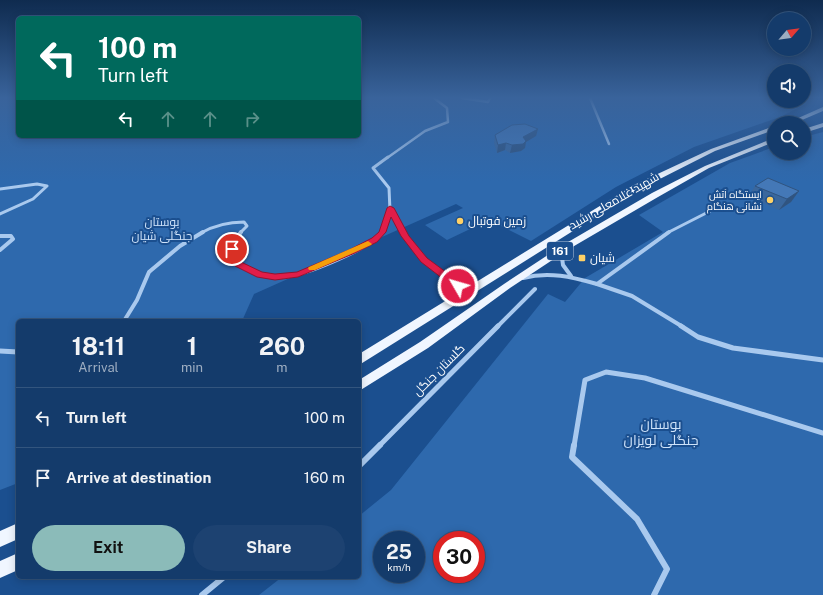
<!DOCTYPE html>
<html lang="en">
<head>
<meta charset="utf-8">
<style>
  :root { --surface:#143b6b; --page:#1d4271; --text:#f1f3f6; --muted:#9dadc1; --line:#33557e; --accent:#8bbbb9 }
  body { margin:0; font-family:"Public Sans",Cairo,sans-serif; background:var(--page); color:var(--text); height:100vh; display:flex; flex-direction:column; font-size:15px; white-space:nowrap }
  * { box-sizing:border-box; margin:0 }
  p { font-size:13px; color:var(--muted) }
  .icon { flex:none; width:22px; height:22px; fill:none; stroke:currentColor; stroke-width:2; stroke-linecap:round; stroke-linejoin:round }
  .map { position:relative; flex:1; overflow:hidden }
  .side { position:absolute; left:16px; top:319px; width:345px; height:260px; display:flex; flex-direction:column; background:var(--surface); border-radius:6px; box-shadow:0 2px 10px #0003,0 0 0 1px var(--line) }
  .side>* { flex:none }
  .banner { position:absolute; left:16px; top:16px; width:345px; height:122px; border-radius:6px; box-shadow:0 2px 10px #0003,0 0 0 1px var(--line); background:#00695c; color:#fff; overflow:hidden }
  .needle { width:26px; rotate:62deg }
  .fabs { position:absolute; left:767px; top:12px; display:grid; gap:8px }
  .fabs a { display:grid; place-items:center; width:44px; height:44px; border-radius:50%; background:var(--surface); box-shadow:0 2px 10px #0003,0 0 0 1px var(--line); font-size:20px }
  .speed { position:absolute; left:373px; top:531px; display:flex; gap:8px; font-size:20px; font-weight:700; text-align:center }
  .speed>* { display:grid; place-content:center; width:52px; height:52px; border-radius:50%; background:var(--surface); box-shadow:0 2px 10px #0003,0 0 0 1px var(--line); line-height:1 }
  .speed small { font-size:10px; font-weight:400 }
  .speed .limit { border:6px solid #d22; background:#fff; color:#111 }
  .pin { position:absolute; display:grid; place-items:center; width:34px; height:34px; color:#fff; margin:-17px; border:2px solid #fff; border-radius:50%; box-shadow:0 1px 4px #0007 }
  .me { position:absolute; width:44px; margin:-22px; rotate:308deg; stroke-linejoin:round; filter:drop-shadow(0 0 3px #0008) }
  .turn { display:flex; align-items:center; gap:14px; height:84px; padding:0 16px; font-size:18px }
  .turn .icon { width:52px; height:52px; stroke-width:2.5 }
  .turn b { display:block; font-size:28px; line-height:34px }
  .lanes { display:flex; align-items:center; height:38px; padding:0 16px; background:#0003; justify-content:center; gap:20px; direction:ltr }
  .lanes .off { opacity:.35 }
  .eta { display:flex; justify-content:space-evenly; align-items:center; height:68px; text-align:center }
  .eta b { font-size:24px; font-weight:700; line-height:28px }
  .cta { display:flex; gap:8px; margin-top:auto; padding:8px 16px }
  .cta a { flex:1; height:46px; border-radius:24px; background:var(--accent); color:#111; font-size:16px; font-weight:700; line-height:46px; text-align:center }
  .cta a+a { background:var(--page); color:var(--text) }
  ul { padding:0; list-style:none }
  li { display:flex; align-items:center; gap:12px; height:60px; padding:0 16px; border-top:1px solid var(--line) }
  li div { flex:1 }
  li b { display:block; font-size:15px }
  li em { font-style:normal }
  .map>svg:first-child { display:block }
  .green { fill:#2e69ad; fill-rule:evenodd }
  .lines { fill:none; stroke-linecap:round; stroke-linejoin:round }
  .minor-far4 { stroke:#a9c9ee; stroke-width:2.5 }
  .minor-far3 { stroke:#a9c9ee; stroke-width:3 }
  .minor-far2 { stroke:#a9c9ee; stroke-width:4 }
  .minor-far1 { stroke:#a9c9ee; stroke-width:5 }
  .minor { stroke:#a9c9ee; stroke-width:6 }
  .primary { fill:#f0f6ff; fill-rule:evenodd }
  .wall { fill:#3a679d }
  .shaded-wall { fill:#305480 }
  .building { fill:#4478b7; stroke:#305480 }
  .route { fill:#e11d48; stroke:#92132f }
  .slow { fill:#f59e0b }
  .poi-dot { fill:#ffd166; stroke:#1b4f8f; stroke-width:1.5 }
  .labels { text-anchor:middle; dominant-baseline:central; stroke-width:4; stroke-linejoin:round; paint-order:stroke }
  .far-poi-label { font-size:10px; fill:#fff; stroke:#1b4f8f; text-anchor:end }
  .shield { fill:#1b4f8f; stroke:#bbcadd; stroke-width:1 }
  .shield-label { font-size:11px; font-weight:bold; fill:#fff }
  .street-label { font-size:12px; fill:#fff; stroke:#1b4f8f }
  .poi-label { font-size:12px; fill:#fff; stroke:#1b4f8f; text-anchor:start }
  .park-label { font-size:12px; fill:#cfe3fa; stroke:#1b4f8f }
  .near-park-label { font-size:14px; fill:#cfe3fa; stroke:#1b4f8f }
</style>
</head>
<body>
<div class="map">
<svg width="823" height="595" viewBox="0 0 823 595">
  <rect width="100%" height="100%" fill="#1b4f8f"/>
  <g class="green">
    <path d="M0,98H18V136H359V98H774V101H804V98H810L806,104L780,117L694,147L616,187L531,241L489,220L447,240L425,225L463,208L456,204L254,294L242,321H18V483L0,490Z"/>
    <path d="M823,132V595H259L282,577H359V516L391,490L548,294L565,302L585,278L663,232L639,215L730,163L774,147V153H804V137ZM382,540H416V574H382ZM442,540H476V574H442Z"/>
  </g>
  <g class="lines">
    <g class="minor-far4">
      <path d="M462,98L488,102L490,98"/>
      <path d="M590,98L609,144"/>
      <path d="M387,158L425,131L448,122L447,108L434,98"/>
    </g>
    <g class="minor-far3">
      <path d="M388,157L373,168L389,188L390,211L403,233"/>
      <path d="M0,189L37,184L47,186L33,199L0,214"/>
      <path d="M201,233C215,225 228,222 244,222L247,226L240,233"/>
      <path d="M382,233L386,225L390,208"/>
      <path d="M667,233L720,206"/>
    </g>
    <g class="minor-far2">
      <path d="M241,232C214,267 262,280 289,276C310,273 369,249 382,232"/>
      <path d="M403,232L424,260L467,293"/>
      <path d="M669,232L597,284L632,296L683,327"/>
      <path d="M0,236H11L13,239L0,250"/>
      <path d="M561,250L563,265L571,276"/>
      <path d="M523,278C549,271 572,277 597,284"/>
      <path d="M124,321L137,300L149,272L180,246L203,232"/>
      <path d="M497,327L535,289"/>
    </g>
    <g class="minor-far1">
      <path d="M681,326L698,337L733,348L823,360"/>
      <path d="M0,351L18,352"/>
      <path d="M379,446L498,326"/>
      <path d="M574,446L585,380L606,372L645,378L823,433"/>
    </g>
    <g class="minor">
      <path d="M574,445L572,457L637,519L667,569L654,595"/>
      <path d="M359,466L380,445"/>
      <path d="M202,595L224,577"/>
    </g>
    <g class="primary">
      <path d="M823,107V111L795,123H787Z"/>
      <path d="M823,123V127L804,133V129Z"/>
      <path d="M774,126V130L715,151L640,189L359,365V354L634,185L711,149Z"/>
      <path d="M774,138V142L709,168L658,197L569,249L510,288L428,348L359,391V380L420,342L504,284L563,245L652,193L705,166Z"/>
      <path d="M18,523V539L0,547V531Z"/>
      <path d="M18,553V570L0,578V561Z"/>
    </g>
  </g>
  <g class="wall">
    <path d="M538,129L536,136L526,142L525,148L521,151L510,153L505,150L497,153L494,143L495,135Z"/>
    <path d="M755,186L799,191L791,202L779,210L748,197Z"/>
  </g>
  <g class="shaded-wall">
    <path d="M538,129L536,136L526,142L525,148L521,151L510,153L512,145L523,137Z"/>
    <path d="M506,143L505,150L497,153L498,145Z"/>
    <path d="M799,191L791,202L779,210L787,199Z"/>
  </g>
  <g class="building">
    <path d="M525,124L538,129L523,137L526,141L523,144L512,145L506,143L498,145L495,135L512,125Z"/>
    <path d="M768,178L799,191L787,199L755,186Z"/>
  </g>
  <linearGradient id="sky" x2="0" y2="1"><stop stop-color="#0f2b4f"/><stop offset="0.54" stop-color="#39639b"/><stop offset="1" stop-color="#39639b" stop-opacity="0"/></linearGradient>
  <rect width="823" height="181" fill="url(#sky)"/>
  <path class="route" d="M390,206L394,208L409,236L427,258L462,284L463,286L462,288H455L421,262L401,236L391,217L386,232L377,242L355,253L298,277L275,280L257,277L235,266L228,254L229,247H235L241,262L262,272L275,274L297,272L349,250L372,238L379,232L387,208Z"/>
  <path class="slow" d="M368,241L372,244L371,245L315,270H309L308,268L309,267Z"/>
  <g class="poi-dot">
    <circle cx="770" cy="200" r="4"/>
    <circle cx="460" cy="221" r="4"/>
    <rect x="578" y="254" width="8" height="8" rx="2"/>
  </g>
  <g class="labels">
    <g class="far-poi-label">
      <text x="762" y="194">ایستگاه آتش<tspan x="762" dy="12">نشانی هنگام</tspan></text>
    </g>
    <rect class="shield" x="547" y="242" width="26" height="18" rx="3"/>
    <g class="shield-label">
      <text x="560" y="251">161</text>
    </g>
    <g class="street-label">
      <text transform="translate(614 201) rotate(-30)">شهید غلامعلی رشید</text>
      <text transform="translate(439 370) rotate(-45)">گلستان جنگل</text>
    </g>
    <g class="poi-label">
      <text x="468" y="221">زمین فوتبال</text>
      <text x="590" y="258">شیان</text>
    </g>
    <g class="park-label">
      <text x="162" y="222">بوستان<tspan x="162" dy="14">جنگلی شیان</tspan></text>
    </g>
    <g class="near-park-label">
      <text x="661" y="424">بوستان<tspan x="661" dy="16">جنگلی لویزان</tspan></text>
    </g>
  </g>
</svg>
<div class="fabs">
<a><svg class="needle" viewBox="-14 -14 28 28"><path d="M0-13l5 13h-10z" fill="#e53935"/><path d="M0 13l5-13h-10z" fill="#9dadc1"/></svg></a>
<a><svg class="icon" aria-label="sound" viewBox="0 0 24 24"><path d="M4 9h4l5-4v14l-5-4H4zM17 9q2 3 0 6"/></svg></a>
<a><svg class="icon" aria-label="search" viewBox="0 0 24 24"><circle cx="10" cy="10" r="6"/><path d="M15 15l6 6"/></svg></a>
</div>
<div class="speed"><div>25<small>km/h</small></div><div class="limit">30</div></div>
<div class="pin" style="left:232px;top:249px;background:#d93025"><svg class="icon" aria-label="arrive" viewBox="0 0 24 24"><path d="M6 21V4h12l-3 4 3 4H6"/></svg></div>
<svg class="me" style="left:458px;top:286px" viewBox="-20 -20 40 40"><circle r="17" fill="#e11d48" stroke="#fff" stroke-width="3"/><path d="M0-11L8 9 0 5-8 9z" fill="#fff"/></svg>
<div class="banner">
<div class="turn"><svg class="icon" aria-label="left" viewBox="0 0 24 24"><path d="M17 20v-9H6M10 6l-5 5 5 5"/></svg><div><b>100 m</b>Turn left</div></div>
<div class="lanes"><svg class="icon" aria-label="left" viewBox="0 0 24 24"><path d="M17 20v-9H6M10 6l-5 5 5 5"/></svg><svg class="icon off" aria-label="ahead" viewBox="0 0 24 24"><path d="M12 20V5M6 11l6-6 6 6"/></svg><svg class="icon off" aria-label="ahead" viewBox="0 0 24 24"><path d="M12 20V5M6 11l6-6 6 6"/></svg><svg class="icon off" aria-label="right" viewBox="0 0 24 24"><path d="M7 20v-9h11M14 6l5 5-5 5"/></svg></div>
</div>
<section class="side">
<div class="eta">
<div><b>18:11</b><p>Arrival</p></div>
<div><b>1</b><p>min</p></div>
<div><b>260</b><p>m</p></div>
</div>
<ul>
<li><svg class="icon" aria-label="left" viewBox="0 0 24 24"><path d="M17 20v-9H6M10 6l-5 5 5 5"/></svg><div><b>Turn left</b></div><em>100 m</em></li>
<li><svg class="icon" aria-label="arrive" viewBox="0 0 24 24"><path d="M6 21V4h12l-3 4 3 4H6"/></svg><div><b>Arrive at destination</b></div><em>160 m</em></li>
</ul>
<div class="cta"><a>Exit</a><a>Share</a></div>
</section>
</div>
</body>
</html>
